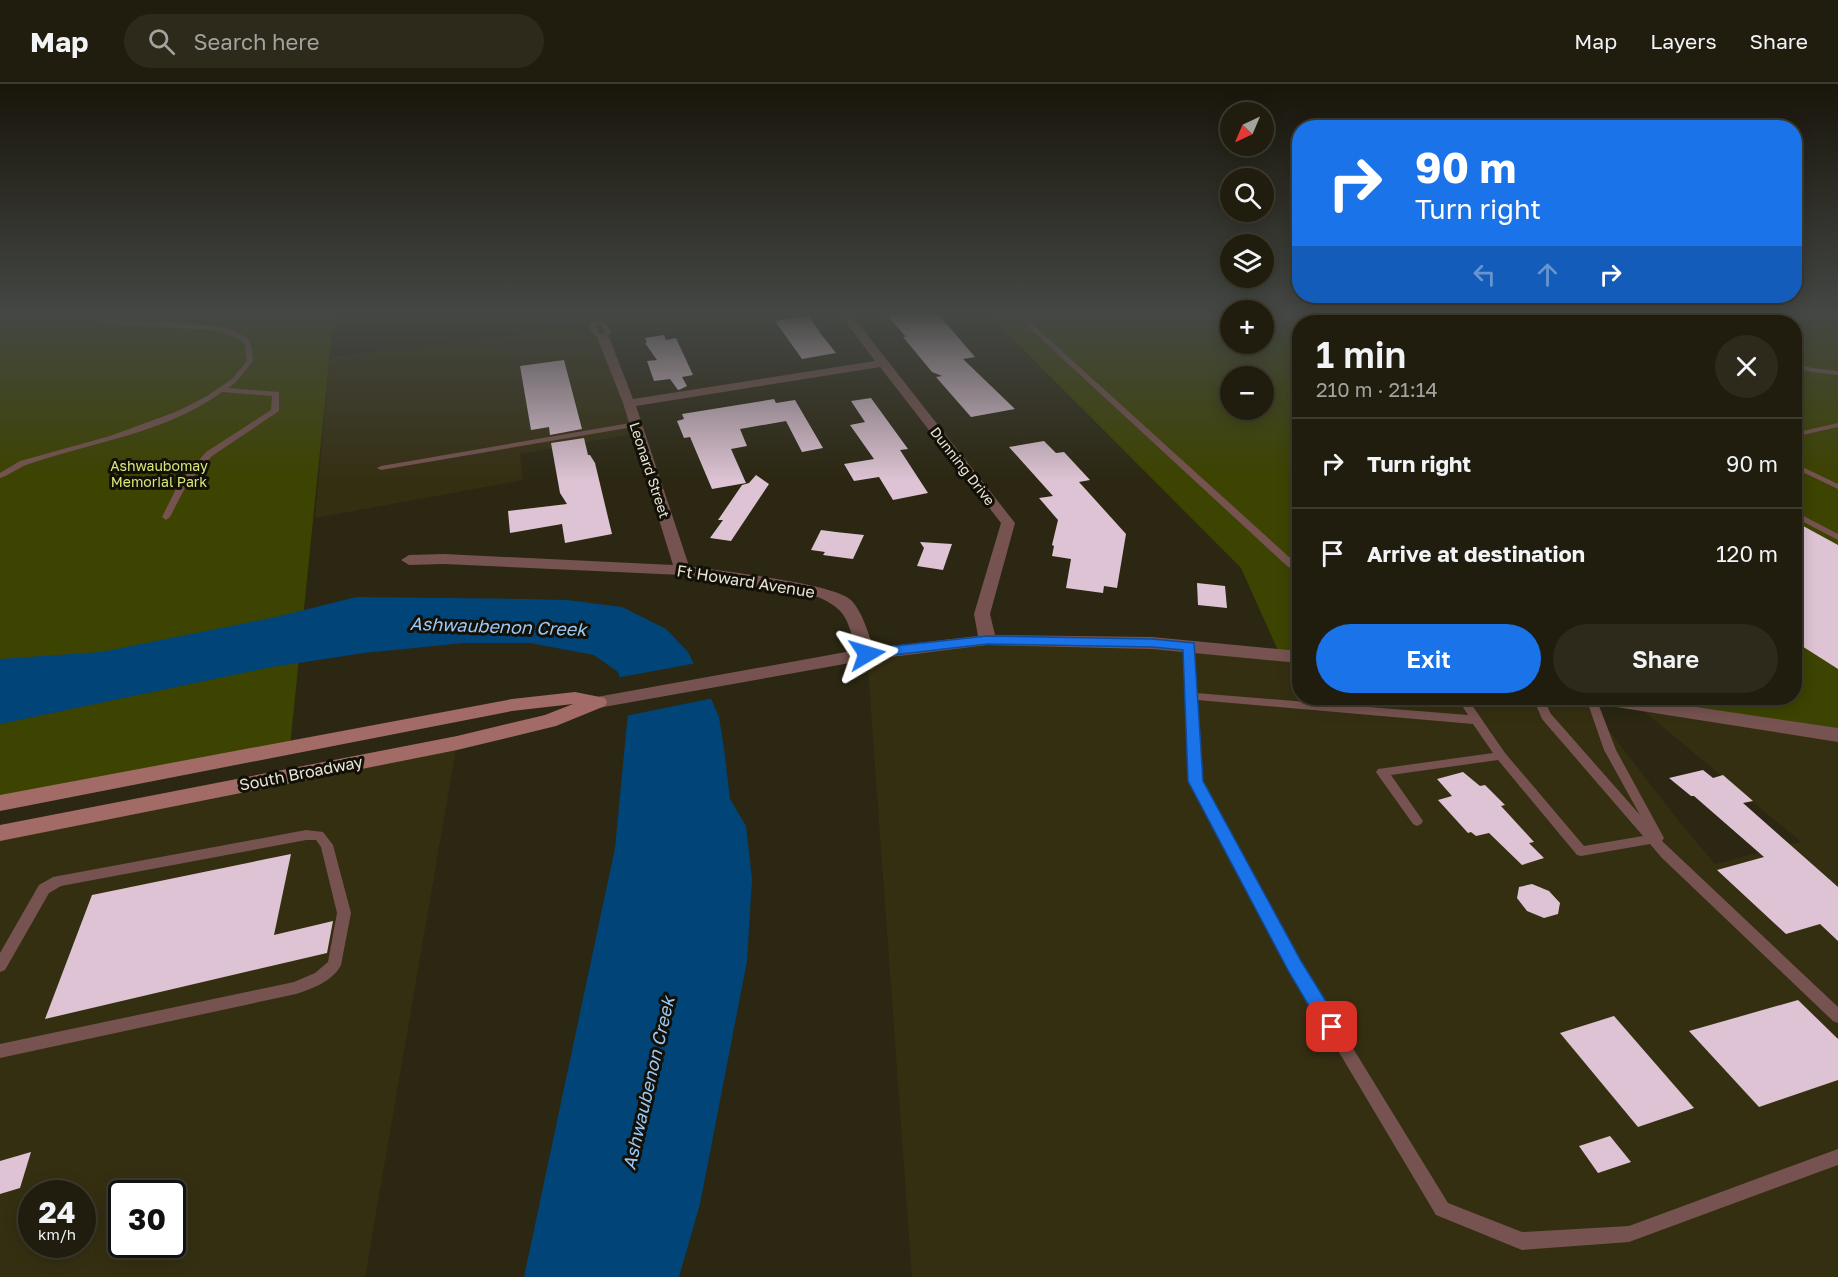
<!DOCTYPE html>
<html lang="en">
<head>
<meta charset="utf-8">
<style>
  :root { --surface:#201d0e; --page:#2d2a1c; --text:#f1f3f6; --muted:#a2a29e; --line:#3d3b2e; --accent:#1a73e8 }
  body { margin:0; font-family:"Golos Text",sans-serif; background:var(--page); color:var(--text); height:100vh; display:flex; flex-direction:column; font-size:22px; white-space:nowrap }
  * { box-sizing:border-box; margin:0 }
  p { font-size:20px; color:var(--muted) }
  .icon { flex:none; width:33px; height:33px; fill:none; stroke:currentColor; stroke-width:2; stroke-linecap:round; stroke-linejoin:round }
  .map { position:relative; flex:1; overflow:hidden }
  .details { position:absolute; left:1292px; top:231px; width:510px; height:390px; display:flex; flex-direction:column; background:var(--surface); border-radius:24px; box-shadow:0 3px 15px #0003,0 0 0 2px var(--line) }
  .details>* { flex:none }
  .guide { position:absolute; left:1292px; top:36px; width:510px; height:183px; border-radius:24px; box-shadow:0 3px 15px #0003,0 0 0 2px var(--line); background:#1a73e8; color:#fff; overflow:hidden }
  .needle { width:39px; rotate:224deg }
  .buttons { position:absolute; left:1220px; top:18px; display:grid; gap:12px }
  .buttons a { display:grid; place-items:center; width:54px; height:54px; border-radius:50%; background:var(--surface); box-shadow:0 3px 15px #0003,0 0 0 2px var(--line); font-size:30px }
  .speed { position:absolute; left:18px; top:1096px; display:flex; gap:12px; font-size:30px; font-weight:700; text-align:center }
  .speed>* { display:grid; place-content:center; width:78px; height:78px; border-radius:50%; background:var(--surface); box-shadow:0 3px 15px #0003,0 0 0 2px var(--line); line-height:1 }
  .speed small { font-size:15px; font-weight:400 }
  .speed .limit { border:3px solid #111; border-radius:9px; background:#fff; color:#111 }
  .pin { position:absolute; display:grid; place-items:center; width:51px; height:51px; color:#fff; margin:-26px; border-radius:12px; box-shadow:0 3px 9px #0006 }
  .me { position:absolute; width:66px; margin:-33px; rotate:83deg; stroke-linejoin:round; filter:drop-shadow(0 0 4px #0008) }
  .turn { display:flex; align-items:center; gap:21px; height:126px; padding:0 24px; font-size:27px }
  .turn .icon { width:78px; height:78px; stroke-width:2.5 }
  .turn b { display:block; font-size:42px; line-height:51px }
  .lanes { display:flex; align-items:center; height:57px; padding:0 24px; background:#0003; justify-content:center; gap:30px; direction:ltr }
  .lanes .off { opacity:.35 }
  .round { display:grid; place-items:center; flex:none; width:63px; height:63px; border-radius:32px; background:var(--page) }
  .overview { display:flex; align-items:center; justify-content:space-between; height:102px; padding:0 24px }
  h1 { font-size:36px; font-weight:600; line-height:45px }
  .cta { display:flex; gap:12px; margin-top:auto; padding:12px 24px }
  .cta a { flex:1; height:69px; border-radius:36px; background:var(--accent); color:#fff; font-size:24px; font-weight:600; line-height:69px; text-align:center }
  .cta a+a { background:var(--page); color:var(--text) }
  ul { padding:0; list-style:none }
  li { display:flex; align-items:center; gap:18px; height:90px; padding:0 24px; border-top:2px solid var(--line) }
  li div { flex:1 }
  li b { display:block; font-size:22px }
  li em { font-style:normal }
  header { display:flex; align-items:center; gap:36px; box-sizing:border-box; height:84px; padding:0 30px; background:var(--surface); border-bottom:2px solid var(--line) }
  header strong { font-size:28px }
  nav { display:flex; gap:33px; margin-inline-start:auto; font-size:21px }
  .search { width:420px; height:54px; background:var(--page); display:flex; align-items:center; gap:15px; box-sizing:border-box; padding:0 21px; border-radius:33px; color:var(--muted); font-size:22px }
  .map>svg:first-child { display:block }
  .built { fill:#352f12; fill-rule:evenodd }
  .green { fill:#3d4300; fill-rule:evenodd }
  .water { fill:#014578 }
  .pier { fill:#2b2712 }
  .building { fill:#ddc3d3 }
  .lines { fill:none; stroke-linecap:round; stroke-linejoin:round }
  .path { stroke:#8e8a79; stroke-width:2; stroke-dasharray:2 3; stroke-linecap:butt }
  .lane { fill:#765350; fill-rule:evenodd }
  .street { fill:#765350; fill-rule:evenodd }
  .secondary { fill:#a26b66; fill-rule:evenodd }
  .route { fill:#1a73e8; stroke:#114b97; stroke-width:1.5 }
  .labels { text-anchor:middle; dominant-baseline:central; stroke-width:6; stroke-linejoin:round; paint-order:stroke }
  .far-park-label { font-size:14px; fill:#d9e77a; stroke:#121007 }
  .far-street-label { font-size:14px; fill:#e8e5d8; stroke:#121007 }
  .street-label { font-size:16px; fill:#e8e5d8; stroke:#121007 }
  .water-label { font-size:18px; font-style:italic; fill:#9ac8f6; stroke:#121007 }
</style>
</head>
<body>
<header>
<strong>Map</strong>
<div class="search"><svg class="icon" aria-label="search" viewBox="0 0 24 24"><circle cx="10" cy="10" r="6"/><path d="M15 15l6 6"/></svg>Search here</div>
<nav><a>Map</a><a>Layers</a><a>Share</a></nav>
</header>
<div class="map">
<svg width="1838" height="1193" viewBox="0 0 1838 1193">
  <rect width="100%" height="100%" fill="#2b2712"/>
  <g class="built">
    <path d="M580,244L584,252L605,250L638,349L520,370L523,396L315,434L330,273Z"/>
    <path d="M987,556L1299,573V614H1584L1677,735L1715,780L1801,758L1634,619L1838,651V1193H912L867,570Z"/>
    <path d="M457,659L365,1193H0V749ZM32,1110H82V1161H32ZM122,1110H172V1161H122Z"/>
  </g>
  <g class="green">
    <path d="M0,229H334L290,663L0,719Z"/>
    <path d="M987,229H1230V260H1263V229H1838V651L1597,614H1794V238H1299V573L1280,571L1241,484ZM1230,292H1263V326H1230Z"/>
  </g>
  <path class="water" d="M356,513L523,515L567,516L622,523L666,545L688,568L713,619L719,633L724,665L730,715L746,742L752,795L747,877L700,1120L679,1193H524L615,764L628,628L618,588L594,571L530,559H464L364,569L272,583L0,640V575L101,568L276,533Z"/>
  <path class="pier" d="M697,579L714,614L625,632L616,594Z"/>
  <g class="building">
    <path d="M885,229H937L975,273L963,275L1015,325L971,333L936,293L942,292L932,288L903,253H906Z"/>
    <path d="M809,232L821,250L836,269L802,275L775,237Z"/>
    <path d="M664,251L666,256L676,254L693,291L682,293L687,302L681,305L678,306L670,295L654,297L647,277L657,276L645,259H647L645,254Z"/>
    <path d="M564,276L582,345L550,351L549,343L531,346L520,282Z"/>
    <path d="M871,314L908,365L900,366L928,409L893,416L879,393L854,397L844,380L874,375L850,341L865,338L851,317Z"/>
    <path d="M774,315L776,319L795,316L823,364L802,368L786,337L740,345L747,362L731,365L746,399L712,405L690,353L684,354L677,337L684,335L682,330Z"/>
    <path d="M584,354L588,371H590L595,379L612,450L565,459L562,440L510,449L508,427L567,420L560,409L551,359Z"/>
    <path d="M1044,357L1056,369L1064,368L1090,396L1079,398L1126,450L1117,504L1104,502L1103,509L1066,504L1071,475L1052,472L1054,462L1052,461L1058,436L1039,414L1053,412L1009,363Z"/>
    <path d="M756,391L769,400L731,457L710,454L723,436H718L742,401L749,399Z"/>
    <path d="M1794,437L1838,461V585L1794,557Z"/>
    <path d="M821,446L836,448L864,451L853,475L845,474L823,471L825,468L811,466Z"/>
    <path d="M920,458L952,460L943,486L917,482L924,464Z"/>
    <path d="M1197,499L1225,502L1227,524L1198,521Z"/>
    <path d="M1703,686L1713,694L1723,691L1753,717L1743,719L1838,803V857L1820,840L1786,850L1717,786L1764,773L1694,712H1691L1669,694Z"/>
    <path d="M1463,688L1480,702L1485,701L1505,721L1501,722L1534,758L1529,759L1544,774L1522,781L1489,749L1476,752L1471,748L1468,749L1438,716L1452,712L1437,695Z"/>
    <path d="M291,770L274,851L333,837L327,869L45,935L92,811Z"/>
    <path d="M1532,800L1549,807L1560,819L1558,830L1544,834L1527,827L1517,814L1519,803Z"/>
    <path d="M1798,916L1838,955V996L1759,1023L1689,947Z"/>
    <path d="M1614,932L1694,1024L1638,1043L1560,949Z"/>
    <path d="M1610,1052L1631,1078L1598,1089L1579,1062Z"/>
    <path d="M31,1068L20,1104L0,1110V1077Z"/>
  </g>
  <g class="lines">
    <path class="path" d="M16,229L36,235L50,231"/>
    <g class="lane">
      <path d="M65,229C78,229 89,234 101,235C140,240 212,233 244,252C253,258 252,268 253,277L236,298L228,304L279,308V327L212,372L187,400L170,433L166,436L162,433L179,399L206,368L271,326L272,312L222,308C166,349 93,358 29,380C19,383 10,391 0,394V389L20,377L110,352L178,327L207,312L232,295L247,277L245,260L240,255L213,246L100,239Z"/>
      <path d="M1013,229H1020L1299,482V489L1287,482Z"/>
      <path d="M1484,229H1492L1510,238H1503Z"/>
      <path d="M1813,229L1838,230V234L1816,231Z"/>
      <path d="M596,236C605,235 608,242 611,249L605,254C596,255 592,249 589,242ZM599,240L601,241L605,249L602,250L599,249L595,242Z"/>
      <path d="M1794,279L1812,284L1838,287V291L1812,288L1794,283Z"/>
      <path d="M636,338L640,340L639,342L381,386L377,384L381,382Z"/>
      <path d="M1838,339V343L1794,353V349Z"/>
      <path d="M1794,379L1838,400V405L1794,384Z"/>
      <path d="M1794,427L1838,450V456L1794,433Z"/>
      <path d="M1189,559L1194,562L1196,609L1468,631L1457,614H1467L1505,669L1584,762L1643,752L1542,635L1533,614H1543L1551,630L1640,731L1604,666L1586,614H1596L1616,666L1664,754L1662,757L1838,923V939L1833,937L1662,774L1650,760L1581,772L1577,771L1498,676L1391,691L1423,737L1421,740L1417,742L1413,740L1378,691L1376,688L1378,685L1493,669L1473,640L1197,616L1201,697L1300,878L1448,1119L1522,1148L1629,1142L1838,1065V1081L1629,1158L1522,1166L1436,1131L1290,886L1189,697L1184,562Z"/>
      <path d="M306,746L323,748L333,761L351,829L341,881C333,897 312,905 296,910L0,974V960L294,898L315,889L328,878L337,829L321,763L316,756H306L61,802L49,809L5,886L0,888V869L39,801L53,793Z"/>
    </g>
    <g class="street">
      <path d="M839,229H850L1015,439L990,530L995,551L1152,553L1299,567V579L1152,565L987,561L867,576L598,624L591,622L589,618L591,614L857,566C846,536 849,527 818,513L682,491L444,480L409,481L401,476L409,471L444,470L673,481L623,319L597,253L603,250L609,253L633,315L875,277ZM880,283L1001,439L974,530L978,552L873,564C868,548 863,530 852,517C836,499 718,487 689,482L636,322Z"/>
      <path d="M1588,614H1635L1838,644V658L1597,620L1591,618Z"/>
    </g>
    <path class="secondary" d="M575,608L605,614L607,618L605,622L556,642L457,666L0,757V741L457,652L545,631L573,620L512,627L0,727V711L512,615Z"/>
  </g>
  <linearGradient id="sky" x2="0" y2="1"><stop stop-color="#18150a"/><stop offset="0.58" stop-color="#444744"/><stop offset="1" stop-color="#444744" stop-opacity="0"/></linearGradient>
  <rect width="1838" height="396" fill="url(#sky)"/>
  <path class="route" d="M987,552L1152,555L1194,559L1203,697L1301,877L1338,937L1341,943L1338,949L1332,952L1325,949L1289,888L1188,697L1183,566L1152,563L987,560L867,574L861,570L867,565Z"/>
  <g class="labels">
    <g class="far-park-label">
      <text x="159" y="381">Ashwaubomay<tspan x="159" dy="16">Memorial Park</tspan></text>
    </g>
    <g class="far-street-label">
      <text transform="translate(963 382) rotate(52)">Dunning Drive</text>
      <text transform="translate(650 386) rotate(72)">Leonard Street</text>
    </g>
    <g class="street-label">
      <text transform="translate(746 497) rotate(9)">Ft Howard Avenue</text>
      <text transform="translate(301 689) rotate(-11)">South Broadway</text>
    </g>
    <g class="water-label">
      <text transform="translate(498 542) rotate(2)">Ashwaubenon Creek</text>
      <text transform="translate(648 999) rotate(-77)">Ashwaubenon Creek</text>
    </g>
  </g>
</svg>
<div class="buttons">
<a><svg class="needle" viewBox="-14 -14 28 28"><path d="M0-13l5 13h-10z" fill="#e53935"/><path d="M0 13l5-13h-10z" fill="#a2a29e"/></svg></a>
<a><svg class="icon" aria-label="search" viewBox="0 0 24 24"><circle cx="10" cy="10" r="6"/><path d="M15 15l6 6"/></svg></a>
<a><svg class="icon" aria-label="layers" viewBox="0 0 24 24"><path d="M12 4l9 5-9 5-9-5zM3 14l9 5 9-5"/></svg></a>
<a>+</a>
<a>−</a>
</div>
<div class="speed"><div>24<small>km/h</small></div><div class="limit">30</div></div>
<div class="pin" style="left:1332px;top:943px;background:#d93025"><svg class="icon" aria-label="arrive" viewBox="0 0 24 24"><path d="M6 21V4h12l-3 4 3 4H6"/></svg></div>
<svg class="me" style="left:867px;top:570px" viewBox="-20 -20 40 40"><path d="M0-17L14 15 0 8-14 15z" fill="#1a73e8" stroke="#fff" stroke-width="4"/></svg>
<div class="guide">
<div class="turn"><svg class="icon" aria-label="right" viewBox="0 0 24 24"><path d="M7 20v-9h11M14 6l5 5-5 5"/></svg><div><b>90 m</b>Turn right</div></div>
<div class="lanes"><svg class="icon off" aria-label="left" viewBox="0 0 24 24"><path d="M17 20v-9H6M10 6l-5 5 5 5"/></svg><svg class="icon off" aria-label="ahead" viewBox="0 0 24 24"><path d="M12 20V5M6 11l6-6 6 6"/></svg><svg class="icon" aria-label="right" viewBox="0 0 24 24"><path d="M7 20v-9h11M14 6l5 5-5 5"/></svg></div>
</div>
<section class="details">
<div class="overview"><div><h1>1 min</h1><p>210 m · 21:14</p></div><a class="round"><svg class="icon" aria-label="close" viewBox="0 0 24 24"><path d="M6 6l12 12M18 6L6 18"/></svg></a></div>
<ul>
<li><svg class="icon" aria-label="right" viewBox="0 0 24 24"><path d="M7 20v-9h11M14 6l5 5-5 5"/></svg><div><b>Turn right</b></div><em>90 m</em></li>
<li><svg class="icon" aria-label="arrive" viewBox="0 0 24 24"><path d="M6 21V4h12l-3 4 3 4H6"/></svg><div><b>Arrive at destination</b></div><em>120 m</em></li>
</ul>
<div class="cta"><a>Exit</a><a>Share</a></div>
</section>
</div>
</body>
</html>
